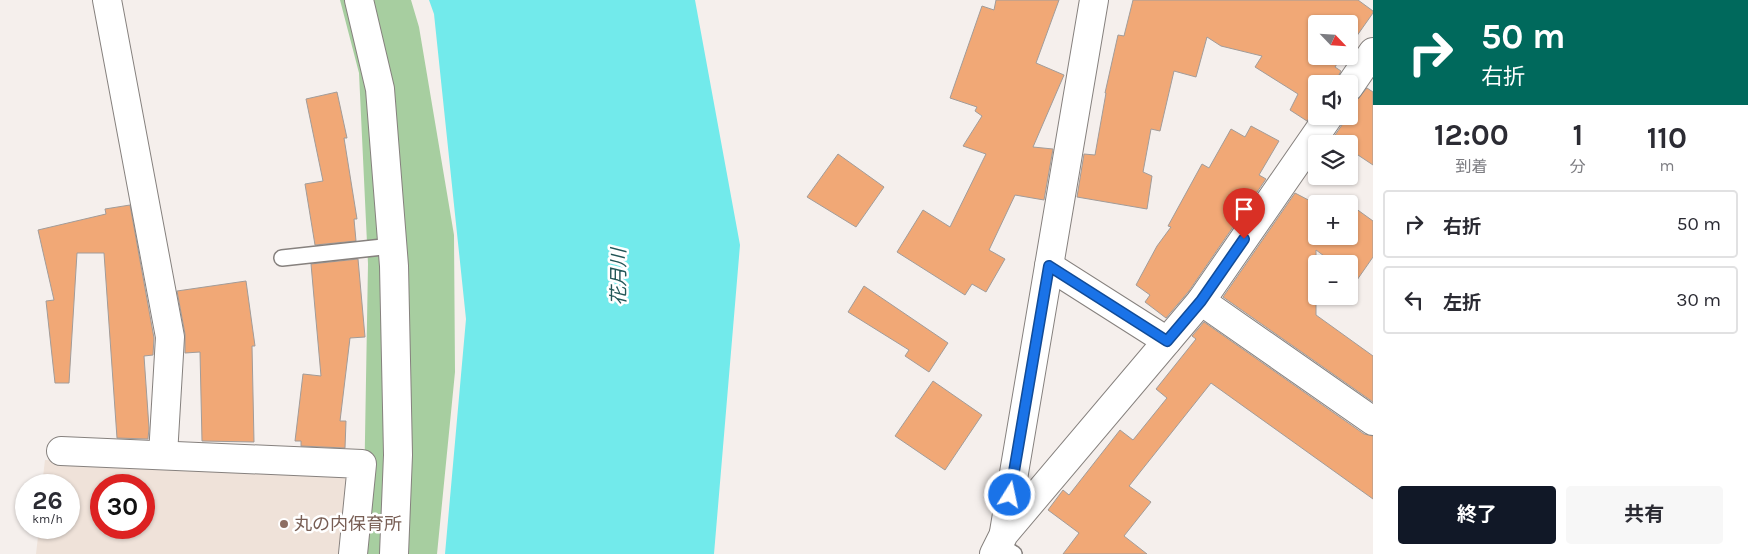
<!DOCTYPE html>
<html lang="ja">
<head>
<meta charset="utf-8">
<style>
  :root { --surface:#fff; --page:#f7f7f7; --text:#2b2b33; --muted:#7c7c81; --line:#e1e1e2; --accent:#111827 }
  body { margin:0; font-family:Karla,"Noto Sans JP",sans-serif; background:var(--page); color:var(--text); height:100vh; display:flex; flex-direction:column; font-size:19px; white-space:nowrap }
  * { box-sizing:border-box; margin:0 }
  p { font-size:16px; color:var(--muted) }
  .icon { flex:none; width:28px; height:28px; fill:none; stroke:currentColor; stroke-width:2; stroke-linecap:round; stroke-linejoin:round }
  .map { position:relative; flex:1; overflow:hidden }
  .side { display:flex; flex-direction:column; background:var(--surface); width:375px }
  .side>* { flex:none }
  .hud { background:#00695c; color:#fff; overflow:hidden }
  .needle { width:32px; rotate:115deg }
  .buttons { position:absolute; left:1308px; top:15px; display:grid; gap:10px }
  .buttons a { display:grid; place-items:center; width:50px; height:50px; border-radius:5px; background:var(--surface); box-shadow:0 1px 4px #0004; font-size:25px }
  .speed { position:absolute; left:15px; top:474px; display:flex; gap:10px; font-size:25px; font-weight:700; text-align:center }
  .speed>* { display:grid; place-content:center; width:65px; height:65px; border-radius:50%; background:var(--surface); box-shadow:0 1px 4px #0004; line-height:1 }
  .speed small { font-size:12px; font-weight:400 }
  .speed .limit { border:8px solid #d22; background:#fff; color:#111 }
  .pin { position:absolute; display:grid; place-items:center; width:42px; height:42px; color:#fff; margin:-51px -21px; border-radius:50% 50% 50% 0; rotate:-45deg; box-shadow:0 0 5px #0007 }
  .pin .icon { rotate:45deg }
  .me { position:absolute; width:55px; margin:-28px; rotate:10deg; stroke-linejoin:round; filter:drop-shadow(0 0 4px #0008) }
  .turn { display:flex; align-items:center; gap:18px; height:105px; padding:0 25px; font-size:22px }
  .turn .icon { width:65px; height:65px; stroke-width:2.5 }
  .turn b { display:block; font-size:35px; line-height:42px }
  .eta { display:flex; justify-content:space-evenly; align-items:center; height:85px; text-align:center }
  .eta b { font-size:30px; font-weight:700; line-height:35px }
  .cta { display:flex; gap:10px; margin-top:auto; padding:10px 25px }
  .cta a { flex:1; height:58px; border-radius:5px; background:var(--accent); color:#fff; font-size:20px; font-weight:700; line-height:58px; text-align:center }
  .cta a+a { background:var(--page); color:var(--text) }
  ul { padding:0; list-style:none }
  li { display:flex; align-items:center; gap:15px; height:68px; margin:0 10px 8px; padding:0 15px; border:2px solid var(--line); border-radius:5px }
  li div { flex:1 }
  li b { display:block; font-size:19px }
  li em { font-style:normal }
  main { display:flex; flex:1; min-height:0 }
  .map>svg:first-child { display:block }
  .built { fill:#efe2d9; fill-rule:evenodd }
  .green { fill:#a7cea0 }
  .water { fill:#72eaeb }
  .building { fill:#f1a876; stroke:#a29c99 }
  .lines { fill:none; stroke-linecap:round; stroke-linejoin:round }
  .lane-casing { stroke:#86817e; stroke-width:18 }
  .street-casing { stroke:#86817e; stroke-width:30 }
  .lane { stroke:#fff; stroke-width:15 }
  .street { stroke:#fff; stroke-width:28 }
  .route-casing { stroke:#114b97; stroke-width:12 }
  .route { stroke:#1a73e8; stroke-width:9 }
  .education-dot { fill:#8d6e63; stroke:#fff; stroke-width:2 }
  .labels { text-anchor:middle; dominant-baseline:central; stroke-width:5; stroke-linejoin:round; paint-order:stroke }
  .education-label { font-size:18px; fill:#785e54; stroke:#fff; text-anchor:start }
  .water-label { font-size:19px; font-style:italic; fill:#225657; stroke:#fff }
</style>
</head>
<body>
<main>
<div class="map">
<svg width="1373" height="554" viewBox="0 0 1373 554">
  <rect width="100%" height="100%" fill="#f5efec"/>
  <path class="built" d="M45,460L352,473L345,554H36L39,528H69V485H42ZM101,485H144V528H101Z"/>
  <path class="green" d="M340,0H411L419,27L454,235L455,372L437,554H363L368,264L359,73Z"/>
  <path class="water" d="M429,0H695L740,245L714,554H445L466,319L434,14Z"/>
  <g class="building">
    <path d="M996,0H1059L1036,63L1064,75L1033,147L1053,149L1044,200L1015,195L989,250L1005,259L986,292L972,284L965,295L897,252L923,210L950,227L986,154L963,146L982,116L975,111L977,107L950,98L982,6L994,10Z"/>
    <path d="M1133,0H1358L1373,11V13L1349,47V24H1316V56H1342L1335,67L1341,71L1334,84H1316V107L1307,121L1290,110L1298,94L1255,67L1262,56L1221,46L1207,37L1196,77L1174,71L1160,131L1151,129L1143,172L1152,176L1147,209L1077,197L1084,154L1095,155L1106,93H1105L1118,35L1124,36Z"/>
    <path d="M1367,88L1373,92V165L1349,149V144H1341L1333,138L1342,125L1344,116H1349V102L1356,101Z"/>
    <path d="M337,92L347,138H344L357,219H354L356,241L315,245L305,184L323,181L306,99Z"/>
    <path d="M1251,126L1279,141L1259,175L1266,179L1189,291L1166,318L1145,302L1150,295L1136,285L1157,246L1171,227L1168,226L1202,164L1209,168L1231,129L1245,137Z"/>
    <path d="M838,154L884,187L856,227L807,197Z"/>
    <path d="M1295,193L1316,204V236H1349V218L1355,208L1373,221V257L1357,280L1349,274V264H1335L1316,250V315L1373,356V402L1223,297Z"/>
    <path d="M130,205L154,338L153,355L144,356L149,428L148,439L117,438L104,253H77L69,383H55L46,301L54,300L38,230L106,214L105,209Z"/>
    <path d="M358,259L365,337L350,338L340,421H346L345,448L301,446V441H295L303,374L321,376L311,264Z"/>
    <path d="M246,281L255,346H252L254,442L202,441L200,352L185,353V334L177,291Z"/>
    <path d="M864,286L948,343L929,372L905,356L909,350L848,312Z"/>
    <path d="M1204,322L1364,434L1373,436V499L1211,383L1129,486L1151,502L1124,536L1147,554H1063L1079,533L1048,510L1063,490L1069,495L1120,430L1133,440L1167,398L1156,389L1196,339L1192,336Z"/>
    <path d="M933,381L982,415L945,470L895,436Z"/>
  </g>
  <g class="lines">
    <defs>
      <g id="lane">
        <path d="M282,258L392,246"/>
        <path d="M999,544L1014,554"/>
      </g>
      <g id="street">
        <path d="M107,0L170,337L163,455"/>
        <path d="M359,0L380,89L394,266L398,455L394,554"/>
        <path d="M1349,87L1373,52"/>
        <path d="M1049,266L1167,341"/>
        <path d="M1201,301L1373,421"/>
        <path d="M61,451L362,464L353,554"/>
        <path d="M1004,532L1094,0"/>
        <path d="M994,554L1004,534L1201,301L1329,116"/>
      </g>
    </defs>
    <use href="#lane" class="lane-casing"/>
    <use href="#street" class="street-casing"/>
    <use href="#lane" class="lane"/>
    <use href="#street" class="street"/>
  </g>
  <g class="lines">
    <defs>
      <path id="route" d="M1010,495L1049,266L1167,341L1201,301L1244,239"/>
    </defs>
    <use href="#route" class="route-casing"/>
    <use href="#route" class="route"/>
  </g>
  <circle class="education-dot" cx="284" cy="524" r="5"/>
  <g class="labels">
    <g class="education-label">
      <text x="294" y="524">丸の内保育所</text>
    </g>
    <g class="water-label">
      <text transform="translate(619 277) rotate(-90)">花月川</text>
    </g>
  </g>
</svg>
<div class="buttons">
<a><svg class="needle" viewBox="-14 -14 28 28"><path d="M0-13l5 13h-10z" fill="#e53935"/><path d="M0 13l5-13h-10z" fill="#7c7c81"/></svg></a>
<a><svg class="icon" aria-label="sound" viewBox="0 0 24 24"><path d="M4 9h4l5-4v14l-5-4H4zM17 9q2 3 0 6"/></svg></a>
<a><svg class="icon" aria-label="layers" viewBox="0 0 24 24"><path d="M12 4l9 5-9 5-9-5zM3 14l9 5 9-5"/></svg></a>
<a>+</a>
<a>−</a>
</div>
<div class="speed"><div>26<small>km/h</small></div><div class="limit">30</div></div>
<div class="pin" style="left:1244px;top:239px;background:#d93025"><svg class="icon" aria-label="arrive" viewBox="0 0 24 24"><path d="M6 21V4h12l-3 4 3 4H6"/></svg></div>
<svg class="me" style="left:1010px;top:495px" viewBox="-20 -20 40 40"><circle r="17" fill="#1a73e8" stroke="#fff" stroke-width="3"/><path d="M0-11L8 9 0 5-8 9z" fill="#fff"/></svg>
</div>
<section class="side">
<div class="hud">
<div class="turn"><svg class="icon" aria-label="right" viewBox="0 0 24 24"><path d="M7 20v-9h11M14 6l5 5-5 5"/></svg><div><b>50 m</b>右折</div></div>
</div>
<div class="eta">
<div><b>12:00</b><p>到着</p></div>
<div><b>1</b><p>分</p></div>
<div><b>110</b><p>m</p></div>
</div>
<ul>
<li><svg class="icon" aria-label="right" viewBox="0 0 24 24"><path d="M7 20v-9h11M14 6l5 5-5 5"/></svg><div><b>右折</b></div><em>50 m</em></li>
<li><svg class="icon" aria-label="left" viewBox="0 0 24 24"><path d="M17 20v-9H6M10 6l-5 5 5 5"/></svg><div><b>左折</b></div><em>30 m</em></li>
</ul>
<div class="cta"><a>終了</a><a>共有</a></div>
</section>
</main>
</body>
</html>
